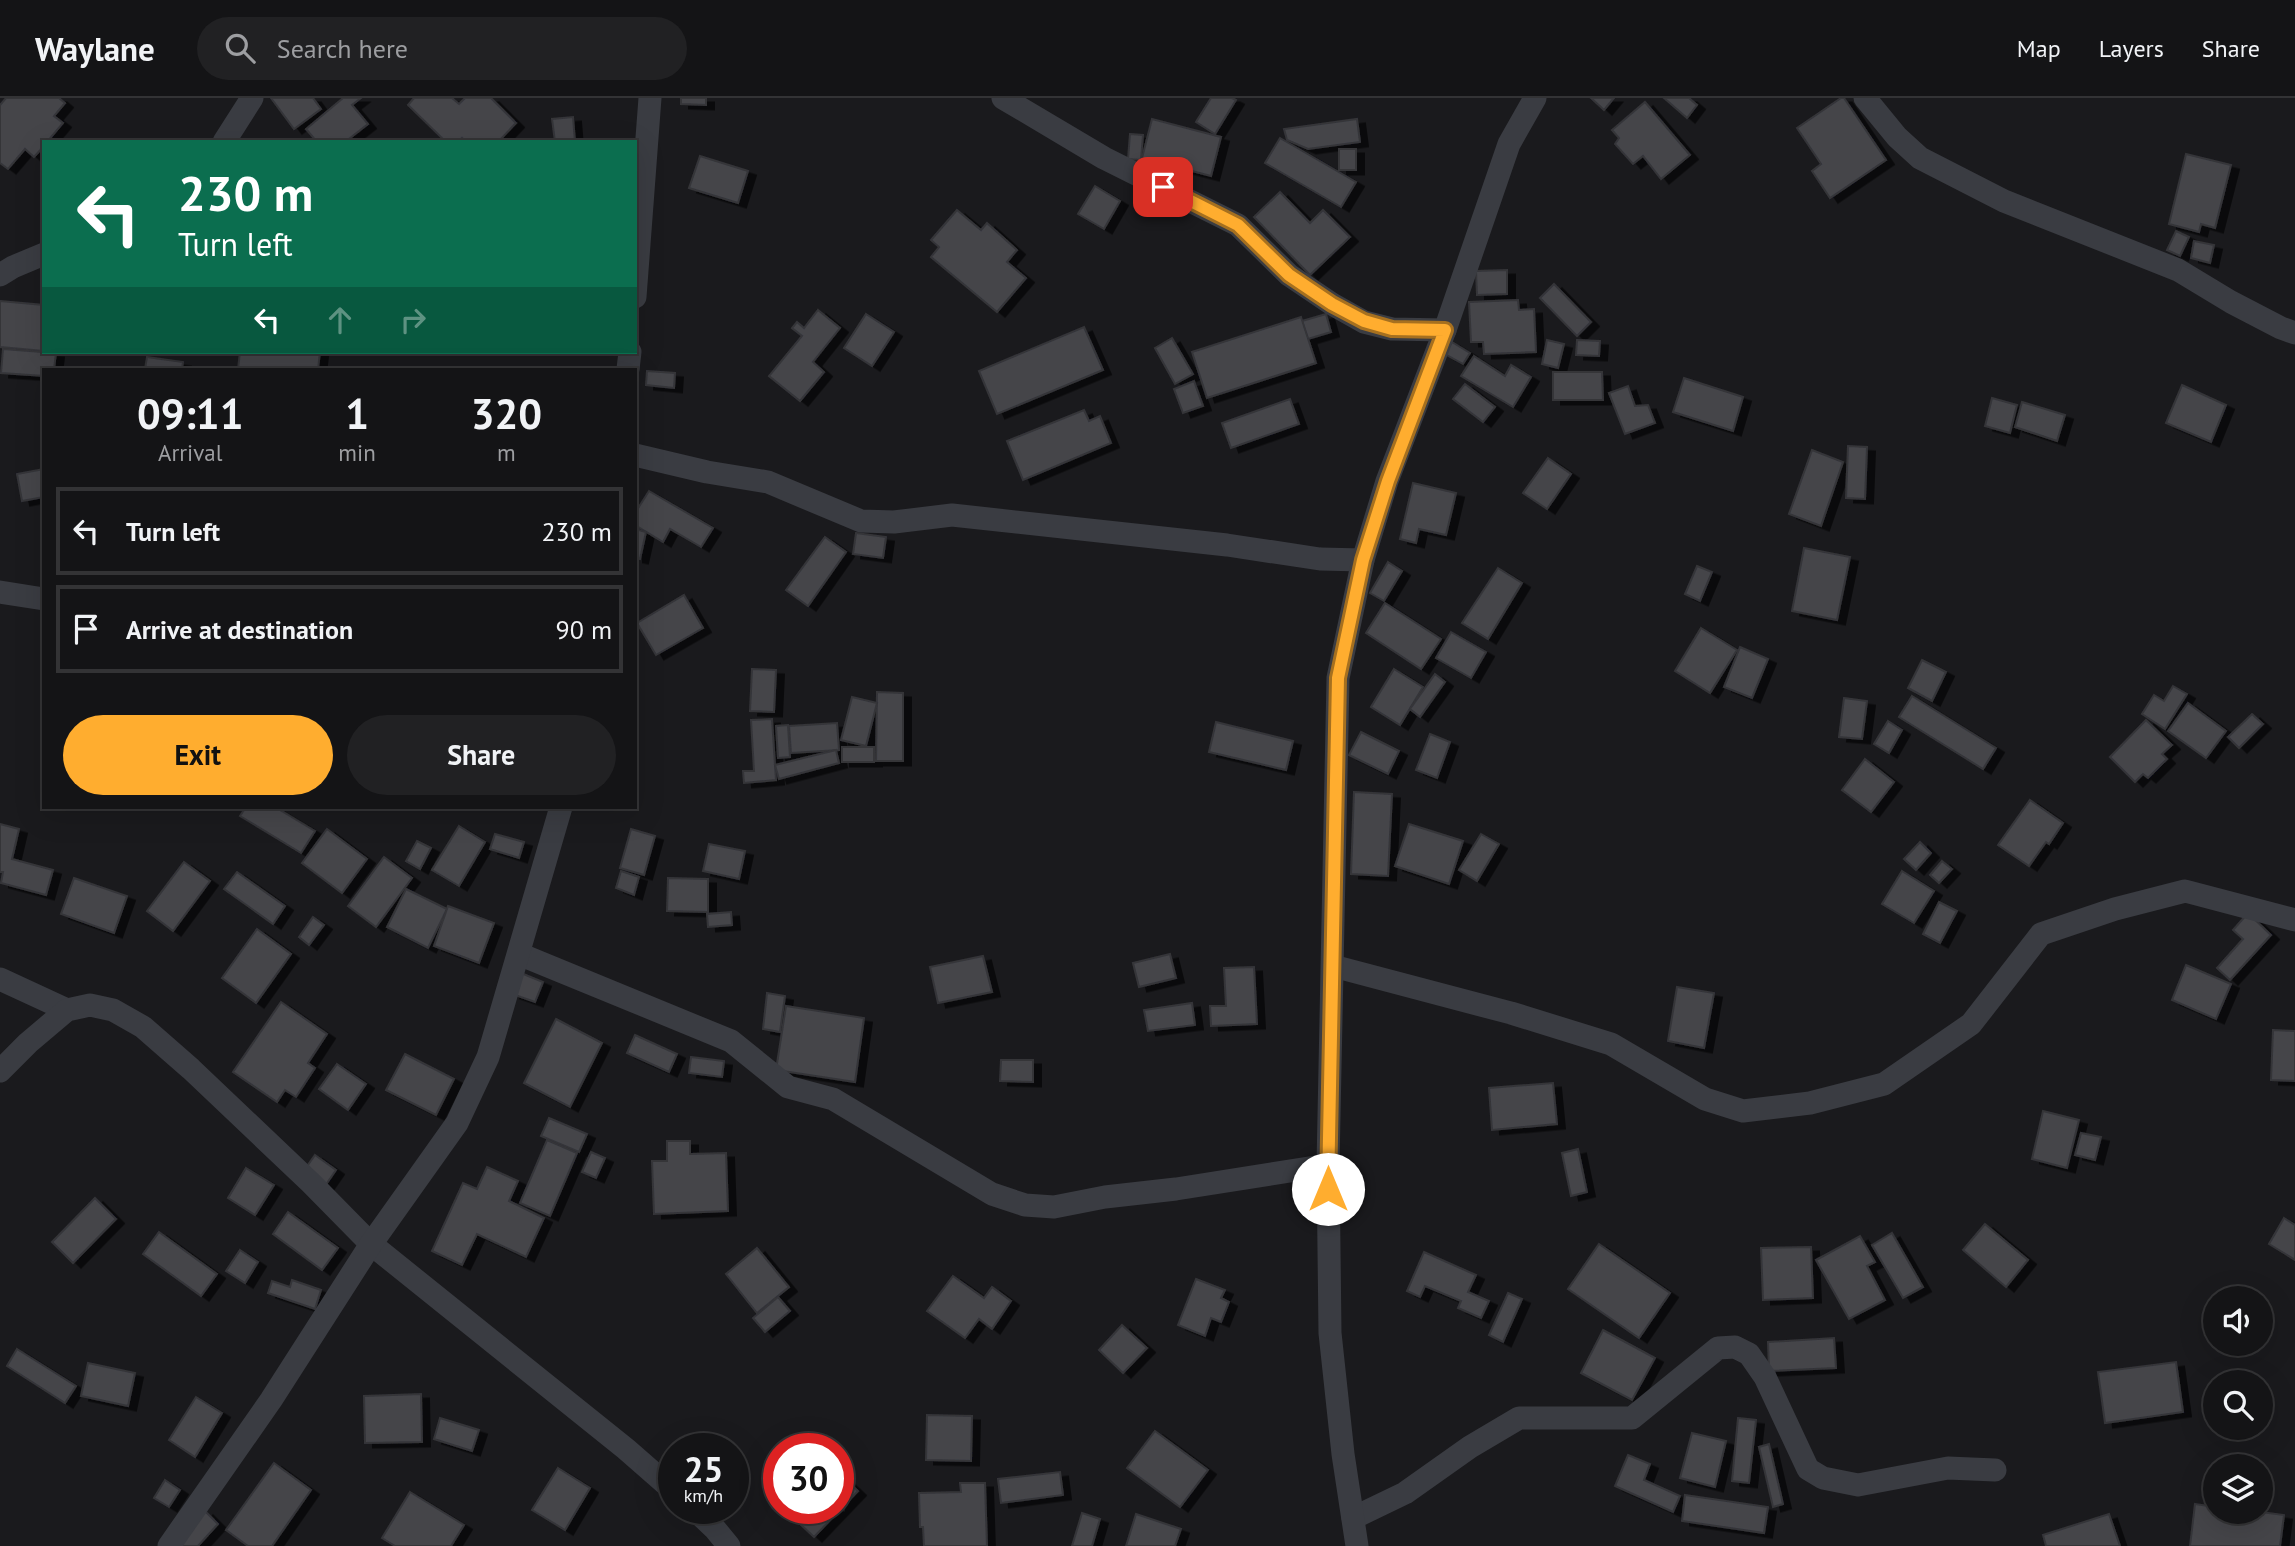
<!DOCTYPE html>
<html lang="en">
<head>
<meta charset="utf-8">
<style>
  :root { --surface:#141416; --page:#212123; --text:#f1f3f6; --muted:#9d9ea1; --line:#333335; --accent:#ffad2f }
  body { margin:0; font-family:"PT Sans",sans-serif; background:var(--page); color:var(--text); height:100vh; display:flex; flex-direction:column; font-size:26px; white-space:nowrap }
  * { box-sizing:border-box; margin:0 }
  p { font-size:23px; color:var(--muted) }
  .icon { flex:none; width:38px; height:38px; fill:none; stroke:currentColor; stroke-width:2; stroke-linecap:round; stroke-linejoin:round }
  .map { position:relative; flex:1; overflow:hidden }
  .drawer { position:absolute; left:42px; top:270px; width:595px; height:441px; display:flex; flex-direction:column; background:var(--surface); border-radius:0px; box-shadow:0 7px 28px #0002,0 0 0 2px var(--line) }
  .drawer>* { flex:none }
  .banner { position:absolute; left:42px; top:42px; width:595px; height:214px; border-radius:0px; box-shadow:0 7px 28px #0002,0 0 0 2px var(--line); background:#0b6e4f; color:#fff; overflow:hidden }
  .fabs { position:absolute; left:2203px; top:1188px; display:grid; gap:14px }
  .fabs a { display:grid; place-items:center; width:70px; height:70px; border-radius:50%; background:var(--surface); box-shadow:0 7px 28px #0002,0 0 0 2px var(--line); font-size:35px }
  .speed { position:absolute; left:658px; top:1335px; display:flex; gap:14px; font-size:35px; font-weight:700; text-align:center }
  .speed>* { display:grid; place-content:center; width:91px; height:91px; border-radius:50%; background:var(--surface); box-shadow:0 7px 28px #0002,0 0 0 2px var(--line); line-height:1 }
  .speed small { font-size:18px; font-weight:400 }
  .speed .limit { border:10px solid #d22; background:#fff; color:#111 }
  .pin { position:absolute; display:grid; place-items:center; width:60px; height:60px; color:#fff; margin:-30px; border-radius:14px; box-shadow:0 4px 10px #0006 }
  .me { position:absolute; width:77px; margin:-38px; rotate:0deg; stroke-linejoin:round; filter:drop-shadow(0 0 5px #0008) }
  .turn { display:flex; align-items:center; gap:24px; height:147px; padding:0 21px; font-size:32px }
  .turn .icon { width:91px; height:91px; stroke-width:2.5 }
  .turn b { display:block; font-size:49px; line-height:60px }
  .lanes { display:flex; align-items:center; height:66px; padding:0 21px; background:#0003; justify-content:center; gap:35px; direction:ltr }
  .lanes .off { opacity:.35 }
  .eta { display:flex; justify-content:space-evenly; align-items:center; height:119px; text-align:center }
  .eta b { font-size:42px; font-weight:600; line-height:49px }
  .primary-button { display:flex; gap:14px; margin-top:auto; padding:14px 21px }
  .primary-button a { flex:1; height:80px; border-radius:42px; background:var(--accent); color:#111; font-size:28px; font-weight:600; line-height:80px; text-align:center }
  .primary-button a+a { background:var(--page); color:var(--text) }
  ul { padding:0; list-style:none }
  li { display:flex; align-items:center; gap:21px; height:88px; margin:0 14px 10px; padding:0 7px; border:4px solid var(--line); border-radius:0px }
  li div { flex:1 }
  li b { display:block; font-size:26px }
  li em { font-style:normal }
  header { display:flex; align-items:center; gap:42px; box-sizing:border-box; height:98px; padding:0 35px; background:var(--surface); border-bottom:2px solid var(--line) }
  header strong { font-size:33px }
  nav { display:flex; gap:38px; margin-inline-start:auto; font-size:24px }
  .search { width:490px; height:63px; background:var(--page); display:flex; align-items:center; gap:18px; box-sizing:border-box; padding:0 24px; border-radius:38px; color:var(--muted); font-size:26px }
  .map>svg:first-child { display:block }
  .building { fill:#44454a; stroke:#343439; stroke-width:2; filter:url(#shadow) }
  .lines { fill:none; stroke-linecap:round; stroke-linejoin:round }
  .street { stroke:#3a3c42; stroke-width:23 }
  .route-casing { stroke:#a6701f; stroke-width:18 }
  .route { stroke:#ffad2f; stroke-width:12 }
</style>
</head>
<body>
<header>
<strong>Waylane</strong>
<div class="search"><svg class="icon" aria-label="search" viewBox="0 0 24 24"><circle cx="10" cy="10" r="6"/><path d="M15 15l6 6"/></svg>Search here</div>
<nav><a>Map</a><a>Layers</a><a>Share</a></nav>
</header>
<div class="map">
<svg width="2295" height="1448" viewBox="0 0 2295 1448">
  <defs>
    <filter id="shadow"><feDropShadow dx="8" dy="4.5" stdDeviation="0" flood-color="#0009"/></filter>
  </defs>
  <rect width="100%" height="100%" fill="#1a1a1d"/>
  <g class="building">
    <path d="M6,0H59L65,5L54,18L63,25L47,44H44V48L34,59L25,51L8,71L0,65V7Z"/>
    <path d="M271,0H313L321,11L294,31Z"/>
    <path d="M343,0H361L352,7L368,26L345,44H317L306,31Z"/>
    <path d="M414,0H452L459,6L465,0H491L516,25L498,44H466L462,40L458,44H446L408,7Z"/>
    <path d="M681,0H706V7L681,6Z"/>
    <path d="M1211,0H1232L1236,2L1215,36L1196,24Z"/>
    <path d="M1591,0H1614L1604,12Z"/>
    <path d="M1664,0H1689L1697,7L1687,20Z"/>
    <path d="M1841,0H1844L1886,62L1830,100L1812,73L1821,66L1797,30Z"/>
    <path d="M1645,4L1690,57L1661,81L1643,58L1633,66L1615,46L1619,40L1612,32Z"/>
    <path d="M573,19L575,44H555L552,21Z"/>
    <path d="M1152,21L1221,39L1211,78L1142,60Z"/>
    <path d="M1357,21L1360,44L1308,51L1287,42L1284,31Z"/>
    <path d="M1130,36L1143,37L1141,62L1128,61Z"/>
    <path d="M1280,40L1356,84L1341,109L1265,65Z"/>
    <rect x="1339" y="51" width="17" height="21"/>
    <path d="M2186,56L2231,67L2215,130L2201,126L2199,134L2169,126Z"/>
    <path d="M700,58L748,73L738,105L689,90Z"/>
    <path d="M1095,88L1120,103L1104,131L1078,116Z"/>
    <path d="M1280,94L1310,125L1323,112L1350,139L1310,177L1254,119Z"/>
    <path d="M957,112L981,132L987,125L1017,152L1007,164L1026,180L997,214L931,159L939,149L931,142Z"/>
    <path d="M2176,133L2189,139L2180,158L2167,152Z"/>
    <path d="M2194,143L2214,147L2210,165L2191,160Z"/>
    <path d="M1507,172V196L1477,197L1476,173Z"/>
    <path d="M1554,186L1591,224L1577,238L1540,200Z"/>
    <path d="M1518,202L1519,212L1534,211L1536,254L1484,256L1483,244H1471L1469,204Z"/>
    <path d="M0,203L44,207V253L0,249Z"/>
    <path d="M818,212L840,230L813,264L824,274L800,303L769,278L802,238L792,230L797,224L804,230Z"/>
    <path d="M866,216L894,234L872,268L844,250Z"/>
    <path d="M1326,216L1331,234L1308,241L1302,223Z"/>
    <path d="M1301,219L1316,265L1207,300L1192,254Z"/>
    <path d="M1084,229L1103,272L997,316L979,273Z"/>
    <path d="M1172,240L1193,276L1175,286L1155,250Z"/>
    <path d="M1547,242L1564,246L1558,270L1542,266Z"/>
    <path d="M1577,242L1600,243L1599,258L1576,257Z"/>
    <path d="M1452,244L1470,255L1463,266L1445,256Z"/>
    <path d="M3,251L56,255L54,271H44V278L1,275Z"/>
    <path d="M240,254H320L318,271H238Z"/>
    <path d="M1474,258L1505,278L1511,267L1531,279L1513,309L1461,278Z"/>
    <path d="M147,259L183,264L182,271H145Z"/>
    <path d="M647,273L675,275L674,290L646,287Z"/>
    <path d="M1553,274H1602L1603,302H1553Z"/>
    <path d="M1684,280L1743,299L1733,333L1673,314Z"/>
    <path d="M1194,283L1203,308L1183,315L1174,291Z"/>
    <path d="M1465,286L1495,309L1483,324L1453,301Z"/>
    <path d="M2182,287L2226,307L2211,344L2166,325Z"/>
    <path d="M1628,288L1635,308L1648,307L1655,325L1625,336L1609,295Z"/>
    <path d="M1992,300L2017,307L2010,335L1985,328Z"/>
    <path d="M1290,301L1299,326L1231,350L1222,325Z"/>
    <path d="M2022,304L2065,317L2057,343L2015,329Z"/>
    <path d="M1084,312L1089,323L1100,318L1111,345L1023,382L1007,343Z"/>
    <path d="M1848,348L1867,349L1865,401L1846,400Z"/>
    <path d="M1812,352L1843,364L1821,428L1789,416Z"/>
    <path d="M1548,360L1571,376L1547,411L1523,395Z"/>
    <path d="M44,371V399L22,403L17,376Z"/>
    <path d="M1413,385L1456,395L1446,437L1419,431L1416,445L1400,441Z"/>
    <path d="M649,393L713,430L701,449L670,431L663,444L635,427V415Z"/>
    <path d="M635,431L646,434L640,461L635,460Z"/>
    <path d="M856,435L886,439L883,460L853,456Z"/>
    <path d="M825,439L846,454L808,508L786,492Z"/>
    <path d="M1804,450L1850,459L1837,522L1792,513Z"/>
    <path d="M1388,464L1402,473L1384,503L1370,495Z"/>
    <path d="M1697,468L1712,474L1700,503L1685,496Z"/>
    <path d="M1498,470L1522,485L1488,541L1462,525Z"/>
    <path d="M684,497L703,530L656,557L637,525Z"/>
    <path d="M1385,505L1441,541L1421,571L1366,535Z"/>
    <path d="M1701,530L1737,552L1710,595L1675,573Z"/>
    <path d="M1451,534L1486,554L1471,580L1436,560Z"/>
    <path d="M1740,549L1768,561L1752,600L1724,589Z"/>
    <path d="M1922,562L1946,574L1932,603L1908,590Z"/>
    <path d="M752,571L776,572L774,614L750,613Z"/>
    <path d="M1394,571L1423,589L1400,627L1371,609Z"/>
    <path d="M1435,576L1445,584L1420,619L1410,611Z"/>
    <path d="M2173,588L2187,596L2165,631L2142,616L2154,597L2164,603Z"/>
    <path d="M877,594L903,595V663H876Z"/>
    <path d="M1912,598L1996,650L1983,671L1899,619Z"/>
    <path d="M852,599L877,605L866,648L841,642Z"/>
    <path d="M1844,600L1867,603L1862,641L1839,639Z"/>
    <path d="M2188,605L2226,633L2206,660L2168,633Z"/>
    <path d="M2252,616L2263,626L2239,650L2228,639Z"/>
    <path d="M772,621L776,682L744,685L743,673H754L751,622Z"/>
    <path d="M2146,622L2172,647L2162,656L2167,661L2148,680L2143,676L2135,684L2110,659Z"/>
    <path d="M1888,623L1902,632L1889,655L1874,646Z"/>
    <path d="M1216,624L1293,643L1286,672L1209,654Z"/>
    <path d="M837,625L839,652L791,655L789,628Z"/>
    <path d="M788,627L790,659L778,660L776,628Z"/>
    <path d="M1361,634L1399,653L1388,676L1349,657Z"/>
    <path d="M1430,636L1450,644L1437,680L1416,672Z"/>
    <rect x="842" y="649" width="32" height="15"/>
    <path d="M836,652L839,665L779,681L775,667Z"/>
    <path d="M1865,661L1894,684L1871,714L1842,692Z"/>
    <path d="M1354,694L1392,696L1388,778L1351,776Z"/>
    <path d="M2030,702L2063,725L2049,746L2046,744L2029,768L1998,747Z"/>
    <path d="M246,709H275L315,733L301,755L240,718Z"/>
    <path d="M0,726L19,731L12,761L53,772L46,797L1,785L3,774H0Z"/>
    <path d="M1409,726L1463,743L1449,786L1395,768Z"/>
    <path d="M459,728L485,744L459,788L432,772Z"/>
    <path d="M327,731L367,761L342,795L302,765Z"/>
    <path d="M631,731L655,738L644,777L620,770Z"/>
    <path d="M495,736L524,744L519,760L490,751Z"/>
    <path d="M1481,736L1499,746L1477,783L1459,772Z"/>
    <path d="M417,743L431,750L420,771L406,763Z"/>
    <path d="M1920,744L1931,755L1916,772L1904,761Z"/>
    <path d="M709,746L745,753L739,781L703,773Z"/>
    <path d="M384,759L412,780L376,829L348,808Z"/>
    <path d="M1942,763L1952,771L1939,785L1930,777Z"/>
    <path d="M184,764L210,783L173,833L147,813Z"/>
    <path d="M621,773L639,779L634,797L616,790Z"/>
    <path d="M1902,773L1934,793L1914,825L1882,806Z"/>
    <path d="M237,774L285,808L273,826L224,791Z"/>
    <path d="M74,780L127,798L114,835L61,816Z"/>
    <path d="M668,780L708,781V814L667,813Z"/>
    <path d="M406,791L447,811L428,850L387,829Z"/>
    <path d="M1939,804L1957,813L1940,845L1923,836Z"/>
    <path d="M448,808L494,825L479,865L434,848Z"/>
    <path d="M731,814L732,827L708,829L707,816Z"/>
    <path d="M2248,815L2271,837L2230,882L2217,870L2243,841L2233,832Z"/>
    <path d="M313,819L324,827L309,847L299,839Z"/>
    <path d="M257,831L291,856L256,905L222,880Z"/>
    <path d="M1170,856L1176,880L1139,889L1133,865Z"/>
    <path d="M983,858L992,894L938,905L930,869Z"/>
    <path d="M2186,867L2231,886L2216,921L2172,902Z"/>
    <path d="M1254,869L1257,926L1211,928L1210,908H1226L1224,870Z"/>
    <path d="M521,875L543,884L535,904L512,896Z"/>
    <path d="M1677,889L1714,895L1704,950L1668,943Z"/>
    <path d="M767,895L785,898L780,934L763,931Z"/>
    <path d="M281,904L327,936L308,965L315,970L296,999L285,992L277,1004L233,974Z"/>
    <path d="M1192,905L1195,927L1148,933L1144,912Z"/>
    <path d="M786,908L864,920L855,984L776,972Z"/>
    <path d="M556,921L602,945L570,1009L524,985Z"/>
    <path d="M2273,932L2295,933V983L2271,982Z"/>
    <path d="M635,937L677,956L669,974L627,955Z"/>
    <path d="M405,956L454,981L436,1017L386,992Z"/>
    <path d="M691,959L724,963L722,979L689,975Z"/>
    <path d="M1001,962H1033V984L1000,983Z"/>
    <path d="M337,966L366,986L348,1012L319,991Z"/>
    <path d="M1553,985L1557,1026L1492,1032L1489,990Z"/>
    <path d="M2043,1013L2079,1022L2067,1070L2032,1061Z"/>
    <path d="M549,1020L587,1036L579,1054L541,1038Z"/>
    <path d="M2081,1035L2101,1039L2095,1062L2075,1057Z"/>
    <path d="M547,1042L577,1055L550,1118L520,1105Z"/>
    <path d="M667,1043H690V1056L726,1055L728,1113L654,1116L652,1063H667Z"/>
    <path d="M1578,1051L1587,1094L1571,1098L1562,1055Z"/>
    <path d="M591,1054L605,1060L596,1080L582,1074Z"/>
    <path d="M315,1057L336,1072L325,1088L303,1074Z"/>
    <path d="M487,1069L518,1083L509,1103L544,1120L526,1159L477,1136L462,1167L432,1153L463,1085L477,1091Z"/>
    <path d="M246,1070L274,1087L255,1117L228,1100Z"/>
    <path d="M95,1100L116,1121L73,1165L52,1144Z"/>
    <path d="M288,1114L338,1150L322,1172L273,1136Z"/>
    <path d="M2284,1120L2295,1127V1162L2269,1146Z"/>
    <path d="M1985,1126L2028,1162L2006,1189L1963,1152Z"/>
    <path d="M159,1134L217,1176L201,1198L143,1156Z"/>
    <path d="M1892,1135L1923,1189L1903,1200L1872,1147Z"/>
    <path d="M1860,1138L1875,1164L1867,1168L1885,1202L1849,1221L1816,1162Z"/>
    <path d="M1599,1146L1670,1195L1639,1240L1568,1191Z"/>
    <path d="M1811,1149L1813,1200L1763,1202L1761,1150Z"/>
    <path d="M757,1150L789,1189L757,1215L726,1176Z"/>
    <path d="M240,1152L258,1164L245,1185L226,1173Z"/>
    <path d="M1424,1154L1476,1177L1468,1194L1489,1203L1481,1220L1458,1210L1461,1203L1425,1188L1420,1199L1407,1193Z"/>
    <path d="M953,1178L984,1200L992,1189L1011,1203L992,1231L979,1221L965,1240L927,1213Z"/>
    <path d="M1196,1181L1225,1192L1221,1200L1229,1204L1221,1224L1211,1220L1205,1238L1178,1227Z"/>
    <path d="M292,1182L321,1192L315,1211L268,1195L272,1183L290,1189Z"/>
    <path d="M1508,1195L1522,1201L1503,1244L1489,1237Z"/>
    <path d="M778,1199L790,1213L765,1234L753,1220Z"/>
    <path d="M1122,1227L1147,1250L1123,1275L1099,1252Z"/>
    <path d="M1603,1232L1655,1260L1632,1302L1581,1275Z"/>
    <path d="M1834,1240L1836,1270L1769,1273L1768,1244Z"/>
    <path d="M17,1251L76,1288L65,1305L7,1268Z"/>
    <path d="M2176,1264L2183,1314L2105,1325L2098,1274Z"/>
    <path d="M88,1265L135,1275L128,1308L81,1298Z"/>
    <path d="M421,1296L422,1344L365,1345L364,1298Z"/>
    <path d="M196,1299L222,1315L195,1359L169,1342Z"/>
    <path d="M927,1317L972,1318L971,1363L926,1362Z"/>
    <path d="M440,1320L479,1332L472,1353L434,1341Z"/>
    <path d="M1738,1320L1756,1322L1749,1385L1732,1383Z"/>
    <path d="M1155,1333L1208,1372L1180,1409L1127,1370Z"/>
    <path d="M1692,1335L1726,1343L1715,1389L1680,1380Z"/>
    <path d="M1769,1346L1783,1406L1773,1409L1759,1349Z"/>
    <path d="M1628,1357L1650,1366L1644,1382L1680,1398L1673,1414L1615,1388Z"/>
    <path d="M274,1365L311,1392L272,1448H248L226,1432Z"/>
    <path d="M558,1370L590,1390L565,1432L532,1412Z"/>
    <path d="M838,1374L858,1393L814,1439L783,1410H838Z"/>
    <path d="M1060,1374L1063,1397L1001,1405L998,1381Z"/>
    <path d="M165,1382L180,1392L169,1409L154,1400Z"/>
    <path d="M960,1385H985L987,1448H924L923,1429H920L919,1395L961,1394Z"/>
    <path d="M410,1394L464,1427L451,1448H395L382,1440Z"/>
    <path d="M1685,1397L1768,1409L1764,1435L1682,1423Z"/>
    <path d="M2195,1406L2216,1409V1414H2261L2284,1417L2280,1448H2190Z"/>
    <path d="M205,1413L218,1426L198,1448H175Z"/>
    <path d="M1082,1415L1100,1421L1092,1448H1072Z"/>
    <path d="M1136,1416L1181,1431L1175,1448H1126Z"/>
    <path d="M2109,1416L2120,1448H2046L2043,1437Z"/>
  </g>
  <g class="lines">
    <g class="street">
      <path d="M1003,0L1104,60L1238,127L1289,177L1332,206L1364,224L1392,231L1445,232"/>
      <path d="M1865,0L1897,39L1920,60L2004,103L2178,172L2231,204L2281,230L2295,235"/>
      <path d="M224,44L252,0"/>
      <path d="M0,177L13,169L44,156"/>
      <path d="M635,199L650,0"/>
      <path d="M628,271L630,254"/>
      <path d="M635,357L707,374L768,384L861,423L894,424L952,417L1227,447L1320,461L1363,462"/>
      <path d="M0,494L44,501"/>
      <path d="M519,856L731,943L788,989L833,1001L992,1096L1025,1107L1054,1109L1105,1099L1176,1091L1328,1067"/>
      <path d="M1333,868L1511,915L1611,946L1705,1001L1743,1013L1810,1005L1884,986L1971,926L2041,836L2115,811L2185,793L2295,822"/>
      <path d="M0,881L67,912"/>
      <path d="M0,973L28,945L67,912L90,907L113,912L143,929L191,971L311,1085L371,1146L626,1351L674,1393"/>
      <path d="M693,1410L715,1431L729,1448"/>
      <path d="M1353,1420L1405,1395L1470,1349L1519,1320H1632L1718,1250L1735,1249L1749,1256L1765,1279L1808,1371L1823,1380L1858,1387L1948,1370L1995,1372"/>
      <path d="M169,1448L271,1302L371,1146L457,1025L488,959L561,709"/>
      <path d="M1357,1448L1343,1356L1330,1235L1328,1067L1338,580L1363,462L1387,383L1445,232L1509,46L1535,0"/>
    </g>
  </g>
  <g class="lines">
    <defs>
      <path id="route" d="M1163,89L1238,127L1289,177L1332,206L1364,223L1392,231L1445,232L1388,383L1363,462L1338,580L1328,1091"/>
    </defs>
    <use href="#route" class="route-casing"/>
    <use href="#route" class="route"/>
  </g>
</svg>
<div class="fabs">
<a><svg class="icon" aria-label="sound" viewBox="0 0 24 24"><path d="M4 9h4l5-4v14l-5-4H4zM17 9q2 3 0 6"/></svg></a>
<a><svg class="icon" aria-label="search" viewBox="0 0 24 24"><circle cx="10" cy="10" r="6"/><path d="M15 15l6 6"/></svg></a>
<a><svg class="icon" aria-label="layers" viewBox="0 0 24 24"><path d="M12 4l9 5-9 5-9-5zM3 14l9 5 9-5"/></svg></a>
</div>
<div class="speed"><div>25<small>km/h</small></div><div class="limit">30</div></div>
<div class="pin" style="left:1163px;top:89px;background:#d93025"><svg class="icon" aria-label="arrive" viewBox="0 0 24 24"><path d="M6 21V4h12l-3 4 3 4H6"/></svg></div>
<svg class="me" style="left:1328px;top:1091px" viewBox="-20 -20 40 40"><circle r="19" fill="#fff"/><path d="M0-13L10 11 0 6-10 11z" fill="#ffad2f"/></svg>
<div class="banner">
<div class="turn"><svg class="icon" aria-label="left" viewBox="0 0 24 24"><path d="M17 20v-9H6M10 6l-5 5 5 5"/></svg><div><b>230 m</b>Turn left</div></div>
<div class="lanes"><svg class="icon" aria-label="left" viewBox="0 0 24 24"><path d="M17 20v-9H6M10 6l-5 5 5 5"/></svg><svg class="icon off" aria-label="ahead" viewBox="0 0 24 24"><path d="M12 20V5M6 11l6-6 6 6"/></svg><svg class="icon off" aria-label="right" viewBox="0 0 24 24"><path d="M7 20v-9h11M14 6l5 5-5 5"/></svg></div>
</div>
<section class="drawer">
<div class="eta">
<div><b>09:11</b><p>Arrival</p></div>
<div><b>1</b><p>min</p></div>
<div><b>320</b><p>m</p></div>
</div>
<ul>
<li><svg class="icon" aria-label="left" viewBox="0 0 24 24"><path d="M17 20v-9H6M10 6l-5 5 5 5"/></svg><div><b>Turn left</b></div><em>230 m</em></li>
<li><svg class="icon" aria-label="arrive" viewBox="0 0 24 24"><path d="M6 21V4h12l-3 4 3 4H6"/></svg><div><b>Arrive at destination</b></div><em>90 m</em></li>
</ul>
<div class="primary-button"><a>Exit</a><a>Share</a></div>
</section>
</div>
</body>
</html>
